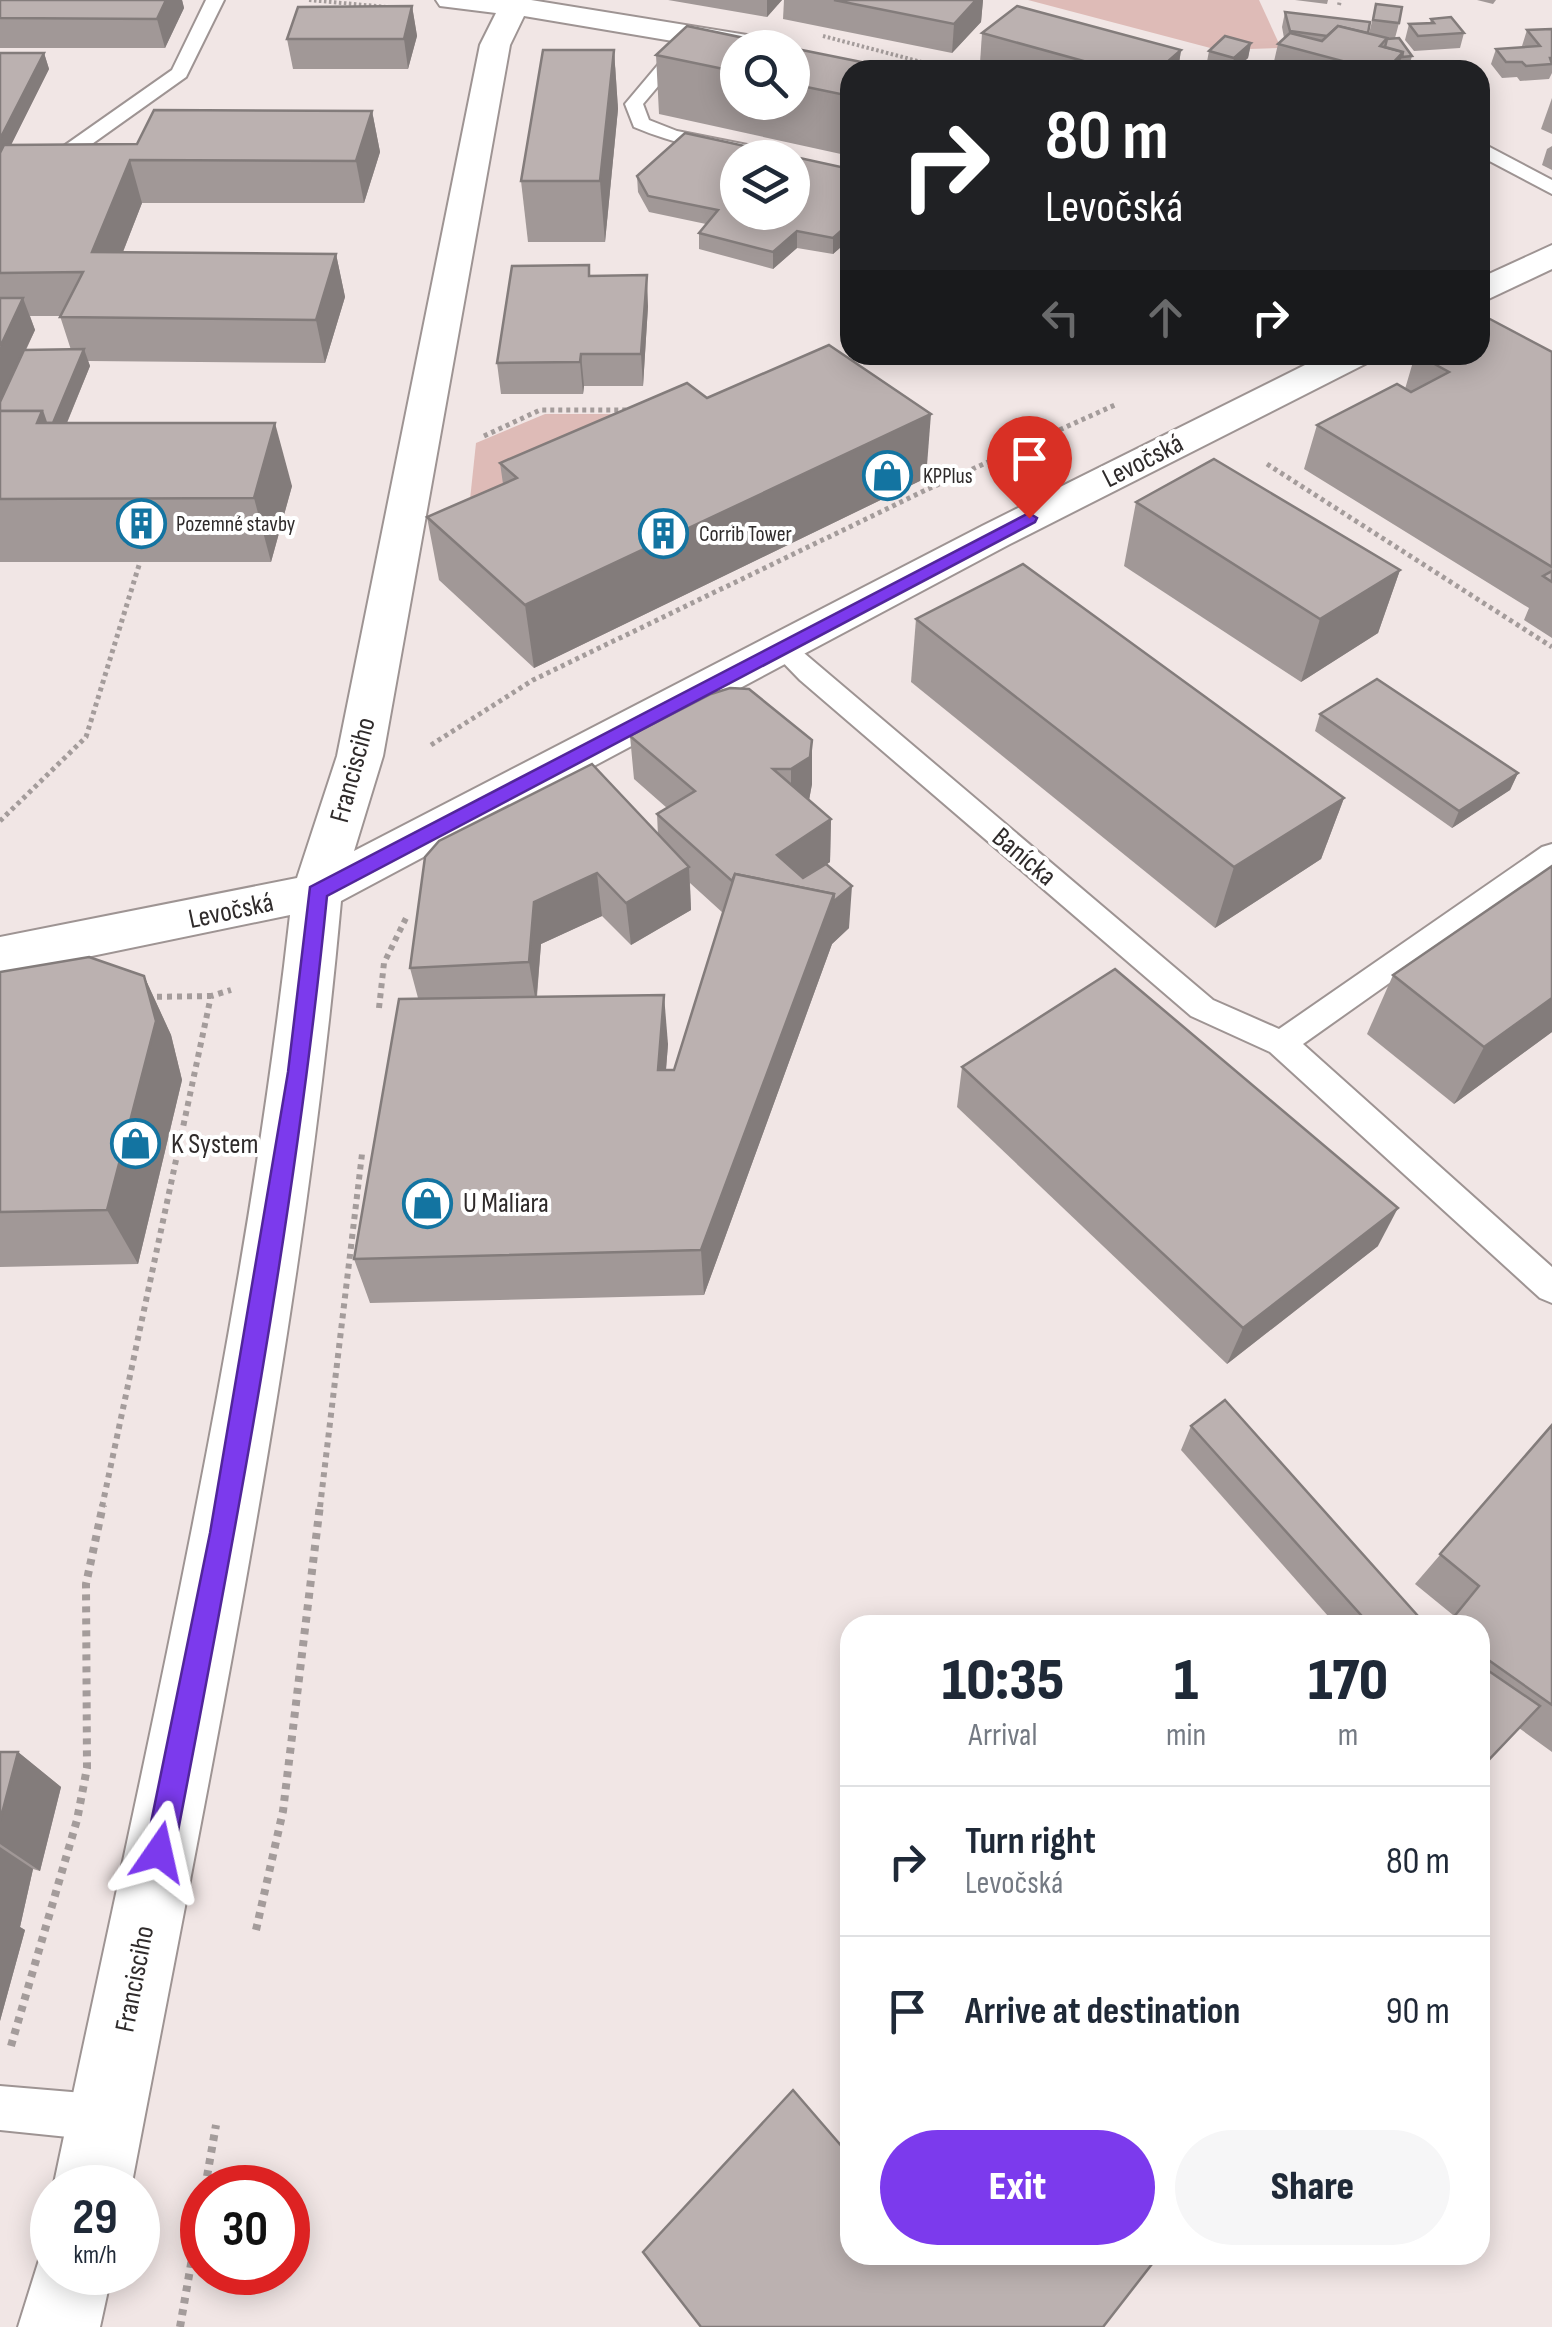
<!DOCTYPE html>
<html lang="en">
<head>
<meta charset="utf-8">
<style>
  :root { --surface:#fff; --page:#f6f6f7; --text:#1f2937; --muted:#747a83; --line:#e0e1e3; --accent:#7c3aed }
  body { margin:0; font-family:"Sofia Sans Condensed",sans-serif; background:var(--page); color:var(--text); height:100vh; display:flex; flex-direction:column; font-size:38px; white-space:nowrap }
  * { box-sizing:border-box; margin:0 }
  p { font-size:32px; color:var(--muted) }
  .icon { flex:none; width:55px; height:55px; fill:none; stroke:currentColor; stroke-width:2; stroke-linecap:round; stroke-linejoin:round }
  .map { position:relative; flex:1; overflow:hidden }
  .panel { position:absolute; left:840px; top:1615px; width:650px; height:650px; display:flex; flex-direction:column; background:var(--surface); border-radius:30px; box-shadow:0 5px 25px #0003 }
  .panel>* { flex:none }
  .guide { position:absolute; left:840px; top:60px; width:650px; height:305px; border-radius:30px; box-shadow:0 5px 25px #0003; background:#202124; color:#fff; overflow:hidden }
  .tools { position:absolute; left:720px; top:30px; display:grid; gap:20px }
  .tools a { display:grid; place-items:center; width:90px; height:90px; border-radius:50%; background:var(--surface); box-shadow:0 5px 25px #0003; font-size:50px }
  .speed { position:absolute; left:30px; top:2165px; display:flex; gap:20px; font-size:50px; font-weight:700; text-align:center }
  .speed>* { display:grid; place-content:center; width:130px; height:130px; border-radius:50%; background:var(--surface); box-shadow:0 5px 25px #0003; line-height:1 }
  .speed small { font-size:25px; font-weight:400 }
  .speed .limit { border:15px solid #d22; background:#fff; color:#111 }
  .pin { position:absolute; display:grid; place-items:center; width:85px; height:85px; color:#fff; margin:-102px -42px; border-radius:50% 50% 50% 0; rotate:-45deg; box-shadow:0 0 10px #0007 }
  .pin .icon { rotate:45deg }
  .me { position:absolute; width:110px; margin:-55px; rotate:11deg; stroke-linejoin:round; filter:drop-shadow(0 0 8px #0008) }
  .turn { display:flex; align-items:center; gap:35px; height:210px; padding:0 40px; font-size:45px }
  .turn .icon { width:130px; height:130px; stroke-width:2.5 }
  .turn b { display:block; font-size:70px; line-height:85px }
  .lanes { display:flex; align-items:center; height:95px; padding:0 40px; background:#0003; justify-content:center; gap:50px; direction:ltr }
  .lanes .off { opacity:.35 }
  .eta { display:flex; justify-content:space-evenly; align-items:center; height:170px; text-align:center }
  .eta b { font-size:60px; font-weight:800; line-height:70px }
  .action { display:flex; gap:20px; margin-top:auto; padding:20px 40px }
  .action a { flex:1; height:115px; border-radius:60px; background:var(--accent); color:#fff; font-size:40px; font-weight:800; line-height:115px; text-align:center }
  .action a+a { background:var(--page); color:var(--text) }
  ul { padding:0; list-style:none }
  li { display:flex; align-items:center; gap:30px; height:150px; padding:0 40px; border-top:2px solid var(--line) }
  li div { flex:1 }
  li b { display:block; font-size:38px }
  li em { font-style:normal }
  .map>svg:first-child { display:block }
  .green { fill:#debbb7 }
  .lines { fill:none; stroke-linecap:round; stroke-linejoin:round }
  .lane-casing { stroke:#9e9493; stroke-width:4 }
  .street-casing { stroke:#9e9493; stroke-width:4 }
  .path-far3 { stroke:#a49c9b; stroke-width:4; stroke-dasharray:2.5 2.5; stroke-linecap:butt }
  .path-far2 { stroke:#a49c9b; stroke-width:5; stroke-dasharray:4 4; stroke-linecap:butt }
  .path-far1 { stroke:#a49c9b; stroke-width:6; stroke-dasharray:5 5; stroke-linecap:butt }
  .path { stroke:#a49c9b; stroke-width:8; stroke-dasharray:6 6; stroke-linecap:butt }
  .lane { fill:#fff; fill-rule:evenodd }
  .street { fill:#fff; fill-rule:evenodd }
  .wall { fill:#a19897; fill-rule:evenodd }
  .shaded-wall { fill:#837c7b }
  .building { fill:#bbb1b0; stroke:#837c7b; stroke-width:2.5; fill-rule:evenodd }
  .route { fill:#7c3aed; stroke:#51269a; stroke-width:2.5 }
  .labels { text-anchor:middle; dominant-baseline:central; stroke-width:8; stroke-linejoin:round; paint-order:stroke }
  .far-poi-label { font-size:22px; fill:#2f2b2b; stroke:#fff; text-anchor:start }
  .street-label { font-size:28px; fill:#2f2b2b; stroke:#fff }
  .poi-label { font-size:28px; fill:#2f2b2b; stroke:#fff; text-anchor:start }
</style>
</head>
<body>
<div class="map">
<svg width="1552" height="2327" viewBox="0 0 1552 2327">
  <rect width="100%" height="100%" fill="#f1e6e5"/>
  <g class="green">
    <path d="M1028,0H1259L1281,48L1218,50Z"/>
    <path d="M545,414H655L467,528L476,443Z"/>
  </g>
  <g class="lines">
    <defs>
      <g id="lane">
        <path d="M206,0H224L186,77L75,156H61V148L172,70Z"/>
        <path d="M684,40L693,45L643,104L649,120L677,131L793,154V162L792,158C738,158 684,148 634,127L625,104L678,41Z"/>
        <path d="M1480,142L1552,180V194L1480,156Z"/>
        <path d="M782,640L791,642L1213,1000L1279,1029L1542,847L1552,844V868L1303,1044L1552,1267V1303L1540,1298L1270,1052L1191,1016L800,680L769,648Z"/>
        <path d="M0,2086L107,2095L123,2102L130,2118L123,2134L107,2141L0,2130Z"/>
      </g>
      <g id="street">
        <path d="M436,0H531L771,39L782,42L786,48H738V52L524,16L510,45L383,756L354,851L982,526L1325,355H1372L1367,363L1010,544L341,901C302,1334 212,1761 131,2188H53C142,1766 242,1344 290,915L0,975V937L297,878L337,756L480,45L496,13L440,6Z"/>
        <path d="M1552,245V269L1480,303V278Z"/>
        <path d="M52,2240V2272H112L100,2327H18L44,2244Z"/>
      </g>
    </defs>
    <use href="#lane" class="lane-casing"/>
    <use href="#street" class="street-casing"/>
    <g class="path-far3">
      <path d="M309,0L387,7"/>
      <path d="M1339,5L1340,0"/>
      <path d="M823,36L952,70"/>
    </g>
    <g class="path-far2">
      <path d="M484,436L540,410H631"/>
      <path d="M1267,464L1552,647"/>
      <path d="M431,745L533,680L928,489L1117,404"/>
      <path d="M0,821L86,737L140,562"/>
    </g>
    <g class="path-far1">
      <path d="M147,997L211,996"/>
      <path d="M379,1008L384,963L407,916"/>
      <path d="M102,1507L211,996L231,990"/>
      <path d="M320,1507L362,1154"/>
    </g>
    <g class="path">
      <path d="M256,1930L283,1811L320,1505"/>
      <path d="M11,2046L77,1820L87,1768L86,1584L103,1505"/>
      <path d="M205,2188L216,2125"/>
      <path d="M180,2327L202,2201"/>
    </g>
    <use href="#lane" class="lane"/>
    <use href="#street" class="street"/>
  </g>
  <g class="wall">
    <path d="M0,0H182L184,8L165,48H0Z"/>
    <path d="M668,0H782L767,17Z"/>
    <path d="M784,0H983L981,22L952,53L783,19Z"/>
    <path d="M1295,0H1328L1327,4Z"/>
    <path d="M1477,0H1496L1493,4Z"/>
    <path d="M1376,4L1399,23L1395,38L1412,56L1408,70H1272L1278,44L1284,38L1282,27L1285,12L1369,34Z"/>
    <path d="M412,6L417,36L408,69H293L287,39Z"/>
    <path d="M1431,19L1464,33L1460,48L1414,51L1405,40L1409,24L1430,23Z"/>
    <path d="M1552,29V73L1549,79L1520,81L1517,77L1502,78L1491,64L1496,49L1523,47L1522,46L1527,30Z"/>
    <path d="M982,33L1181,50L1178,70H1005L980,63Z"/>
    <path d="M1251,43L1248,58L1244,61L1268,68L1267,70H1217L1206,67L1209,51Z"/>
    <path d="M738,48V102H792V48L850,70V156L659,114L656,55Z"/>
    <path d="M614,50L618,109L605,242H528L521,181Z"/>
    <path d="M0,53H44L49,69L11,145L137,144L372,111L380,152L364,203H142L123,252L336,254L345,297L325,363L88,361L90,366L67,423L292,486L271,562H0ZM30,316H60L71,350H26L35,330Z"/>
    <path d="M1552,98V134L1541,129Z"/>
    <path d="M1552,146V170L1542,165L1547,149Z"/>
    <path d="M850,169V239L833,254L797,248L773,269L699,249V233L706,224L649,212L638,192L637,176Z"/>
    <path d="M590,276L648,306L643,386H584L583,394H501L497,363Z"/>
    <path d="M1552,352V638L1524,620L1529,608L1304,469L1317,425L1405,389L1415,355H1480Z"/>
    <path d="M707,398L926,478L534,668L439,580L427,517L503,484L500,463Z"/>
    <path d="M1136,502L1400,570L1378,633L1301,682L1124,566Z"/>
    <path d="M916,619L1344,798L1321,859L1215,928L911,682Z"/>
    <path d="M711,694L812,784L809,800L831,819L830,862L825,865L849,928L832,944L704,1295L370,1303L354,1259L418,998L410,968L658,835L657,814L667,808L634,779L630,736ZM690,883L723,913L674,1070H666L668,1044L537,997L541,944L602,916L631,945L691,910Z"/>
    <path d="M1320,714L1518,773L1510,790L1452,828L1315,731Z"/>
    <path d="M1552,866V1032L1454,1104L1367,1034L1393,975Z"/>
    <path d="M0,972L144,976L171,1035L182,1080L138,1264L0,1267Z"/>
    <path d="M962,1067L1378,1246L1227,1364L957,1107Z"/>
    <path d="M1552,1425V1752L1519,1728L1480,1769V1625H1439L1443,1621L1446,1623L1453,1615L1415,1584Z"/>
    <path d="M1191,1426L1426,1625H1336L1181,1450Z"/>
    <path d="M0,1752H18L61,1787L40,1871L33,1869L20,1927L25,1930L0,2021Z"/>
  </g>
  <g class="shaded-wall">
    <path d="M166,0H182L184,8L165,48L157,19Z"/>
    <path d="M767,0H782L767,17Z"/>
    <path d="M976,0H983L981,22L952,53L954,24Z"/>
    <path d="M412,6L417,36L408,69L404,39Z"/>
    <path d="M1251,43L1248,58L1235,70H1232L1234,58Z"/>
    <path d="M614,50L618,109L605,242L600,181Z"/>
    <path d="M1181,50L1178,70H1158Z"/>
    <path d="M1403,52L1398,70H1386Z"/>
    <path d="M44,53L49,69L0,167V139Z"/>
    <path d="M372,111L380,152L364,203L356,161Z"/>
    <path d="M130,160L142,203L106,295L92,252Z"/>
    <path d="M850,223V239L833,254V238Z"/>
    <path d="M797,231V248L773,269V252Z"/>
    <path d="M336,254L345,297L325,363L316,320Z"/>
    <path d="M647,275L648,306L643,386L641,354Z"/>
    <path d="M23,298L35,330L14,374L0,433V347Z"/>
    <path d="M84,349L90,366L56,449L37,423L42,411Z"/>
    <path d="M581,354L584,386L583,394L580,362Z"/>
    <path d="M931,414L926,478L534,668L525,605Z"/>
    <path d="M275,423L292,486L271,562L254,498Z"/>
    <path d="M1400,570L1378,633L1301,682L1320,619Z"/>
    <path d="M812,740V784L809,800L791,812V769Z"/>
    <path d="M1518,773L1510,790L1452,828L1459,811Z"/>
    <path d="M1344,798L1321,859L1215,928L1234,867Z"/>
    <path d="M831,819L830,862L784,893L777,855Z"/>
    <path d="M689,867L691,910L631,945L626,903Z"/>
    <path d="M597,873L602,916L541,944L536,1003L529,962L534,902Z"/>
    <path d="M852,886L849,928L832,944L704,1295L701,1250L834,894Z"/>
    <path d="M144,976L171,1035L182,1080L138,1264L107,1210Z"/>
    <path d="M664,995L668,1044L662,1118L658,1070Z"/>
    <path d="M1552,998V1032L1454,1104L1484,1047Z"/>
    <path d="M1398,1208L1378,1246L1227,1364L1243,1328Z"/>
    <path d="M18,1752L61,1787L40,1871L0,1844V1821Z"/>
    <path d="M0,1847L33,1869L20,1927L25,1930L0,2021Z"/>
  </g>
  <g class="building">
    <path d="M0,0H166L157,19L0,18Z"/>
    <path d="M834,0H976L954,24Z"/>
    <path d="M1376,4L1402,7L1399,23L1373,20Z"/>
    <path d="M412,6L404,39H287L298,7Z"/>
    <path d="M1017,6L1181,50L1158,70H1116L982,33Z"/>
    <path d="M1285,12L1370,22L1368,33L1338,26L1327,36L1290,31Z"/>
    <path d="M1451,17L1464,33L1418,36L1409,24L1434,23L1431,19Z"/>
    <path d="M687,26L792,48H738V72L656,55Z"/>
    <path d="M1338,26L1387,38L1380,46L1403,52L1386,70H1376L1278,44L1290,33L1322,41Z"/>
    <path d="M1552,29V58H1550L1552,64L1526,66L1522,62H1506L1496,49L1540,46L1527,30Z"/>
    <path d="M1225,36L1251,43L1234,58L1209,51Z"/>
    <path d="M1399,38L1412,56L1402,57L1403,52L1385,47L1387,39Z"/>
    <path d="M792,48L901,70H850V96L792,84Z"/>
    <path d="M543,50H614L600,181H521Z"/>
    <path d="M0,53H44L0,139Z"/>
    <path d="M1238,59L1268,68L1266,70H1225Z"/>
    <path d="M154,110L372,111L356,161L130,160L92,252L336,254L316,320L60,317L83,272L0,273V153L4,145L137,144Z"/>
    <path d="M685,133L850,169V223L833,238L797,231L773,252L699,233L718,210L648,196L637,176ZM738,158H792V212H738Z"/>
    <path d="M589,265V276L647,275L641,354H581L580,362L497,363L512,266Z"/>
    <path d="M0,298H23L1,345H0Z"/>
    <path d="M1488,318L1552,352V567L1317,425L1397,384L1411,392L1449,372L1418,355H1480V322Z"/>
    <path d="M829,345L931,414L525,605L427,517L517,478L500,463L687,383L707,398Z"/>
    <path d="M84,349L53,423H46L42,411H0V402L24,350Z"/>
    <path d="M0,411H42L37,423H275L254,498L0,499Z"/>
    <path d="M1214,459L1400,570L1320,619L1136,502Z"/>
    <path d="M1023,564L1344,798L1234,867L916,619Z"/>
    <path d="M1552,571V582L1543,576Z"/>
    <path d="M1377,679L1518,773L1459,811L1320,714Z"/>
    <path d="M730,688L749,689L812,740L810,757L791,769H773L831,819L777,855L803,878L826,864L852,886L833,902L834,894L735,874L732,881L657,814L695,791L630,736L711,694Z"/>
    <path d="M592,764L689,867L626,903L597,873L534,902L529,962L410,968L425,857L439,841Z"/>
    <path d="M1552,866V998L1484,1047L1393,975Z"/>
    <path d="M735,874L834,894L701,1250L354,1259L399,999L664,995L658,1070H674Z"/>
    <path d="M89,957L144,976L156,1021L107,1210L0,1212V972Z"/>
    <path d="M1115,969L1398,1208L1243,1328L962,1067Z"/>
    <path d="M1225,1400L1426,1625H1370L1191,1426Z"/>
    <path d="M1552,1425V1705L1480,1654V1625H1441L1443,1621L1448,1624L1479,1586L1440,1554Z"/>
    <path d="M1480,1665L1540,1706L1480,1769Z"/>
    <path d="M0,1752H18L0,1821Z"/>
    <path d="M793,2090L850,2156V2255H1159L1103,2327H701L643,2252Z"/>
  </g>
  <path class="route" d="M1029,513L1037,518L1035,522L327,896C295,1218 235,1535 174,1852L170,1862L159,1867L149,1862L145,1852L210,1533L288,1072L310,887Z"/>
  <defs>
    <symbol id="shop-ring" viewBox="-11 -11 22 22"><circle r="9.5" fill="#fff" stroke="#1374a1" stroke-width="1.5"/><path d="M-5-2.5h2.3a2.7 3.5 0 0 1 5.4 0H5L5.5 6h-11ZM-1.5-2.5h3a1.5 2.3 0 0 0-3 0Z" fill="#1374a1"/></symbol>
    <symbol id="building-ring" viewBox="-11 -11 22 22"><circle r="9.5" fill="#fff" stroke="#1374a1" stroke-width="1.5"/><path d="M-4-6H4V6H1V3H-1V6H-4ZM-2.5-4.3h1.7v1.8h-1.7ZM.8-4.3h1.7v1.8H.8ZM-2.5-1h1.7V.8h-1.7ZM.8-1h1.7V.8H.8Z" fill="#1374a1"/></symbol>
  </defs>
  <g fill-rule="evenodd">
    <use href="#shop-ring" x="860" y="448" width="55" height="55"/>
    <use href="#building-ring" x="114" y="496" width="55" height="55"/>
    <use href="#building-ring" x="636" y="506" width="55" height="55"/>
    <use href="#shop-ring" x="108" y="1116" width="55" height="55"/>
    <use href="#shop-ring" x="400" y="1176" width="55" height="55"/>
  </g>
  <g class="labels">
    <g class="far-poi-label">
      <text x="923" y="476">KPPlus</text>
      <text x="176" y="524">Pozemné stavby</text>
      <text x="699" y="534">Corrib Tower</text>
    </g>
    <g class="street-label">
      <text transform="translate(1143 461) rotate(-27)">Levočská</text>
      <text transform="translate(353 770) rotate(-75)">Francisciho</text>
      <text transform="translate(1024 857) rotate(40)">Banícka</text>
      <text transform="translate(231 911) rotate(-12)">Levočská</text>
      <text transform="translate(135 1979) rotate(-79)">Francisciho</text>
    </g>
    <g class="poi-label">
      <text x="171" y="1144">K System</text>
      <text x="463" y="1203">U Maliara</text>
    </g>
  </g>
</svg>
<div class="tools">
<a><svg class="icon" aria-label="search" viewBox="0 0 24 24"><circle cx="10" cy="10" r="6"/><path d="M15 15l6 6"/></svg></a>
<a><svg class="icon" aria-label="layers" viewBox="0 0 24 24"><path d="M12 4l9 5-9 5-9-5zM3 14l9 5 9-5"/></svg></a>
</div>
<div class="speed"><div>29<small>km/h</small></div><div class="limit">30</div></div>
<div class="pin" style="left:1029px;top:518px;background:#d93025"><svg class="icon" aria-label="arrive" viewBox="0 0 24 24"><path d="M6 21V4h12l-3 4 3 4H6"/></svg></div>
<svg class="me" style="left:159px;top:1852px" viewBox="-20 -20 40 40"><path d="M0-17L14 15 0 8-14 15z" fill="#7c3aed" stroke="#fff" stroke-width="4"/></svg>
<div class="guide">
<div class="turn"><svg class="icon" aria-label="right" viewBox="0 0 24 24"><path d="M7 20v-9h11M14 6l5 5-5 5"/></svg><div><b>80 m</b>Levočská</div></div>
<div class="lanes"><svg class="icon off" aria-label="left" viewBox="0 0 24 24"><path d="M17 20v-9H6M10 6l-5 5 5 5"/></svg><svg class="icon off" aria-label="ahead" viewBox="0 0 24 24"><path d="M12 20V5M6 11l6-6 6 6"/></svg><svg class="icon" aria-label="right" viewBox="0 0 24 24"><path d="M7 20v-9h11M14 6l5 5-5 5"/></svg></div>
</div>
<section class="panel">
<div class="eta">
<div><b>10:35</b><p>Arrival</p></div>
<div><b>1</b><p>min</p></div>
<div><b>170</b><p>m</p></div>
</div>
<ul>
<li><svg class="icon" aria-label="right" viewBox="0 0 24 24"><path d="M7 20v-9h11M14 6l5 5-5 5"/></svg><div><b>Turn right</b><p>Levočská</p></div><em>80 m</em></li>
<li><svg class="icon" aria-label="arrive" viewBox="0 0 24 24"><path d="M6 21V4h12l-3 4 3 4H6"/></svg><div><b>Arrive at destination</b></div><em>90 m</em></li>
</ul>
<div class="action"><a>Exit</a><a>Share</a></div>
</section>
</div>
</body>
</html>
